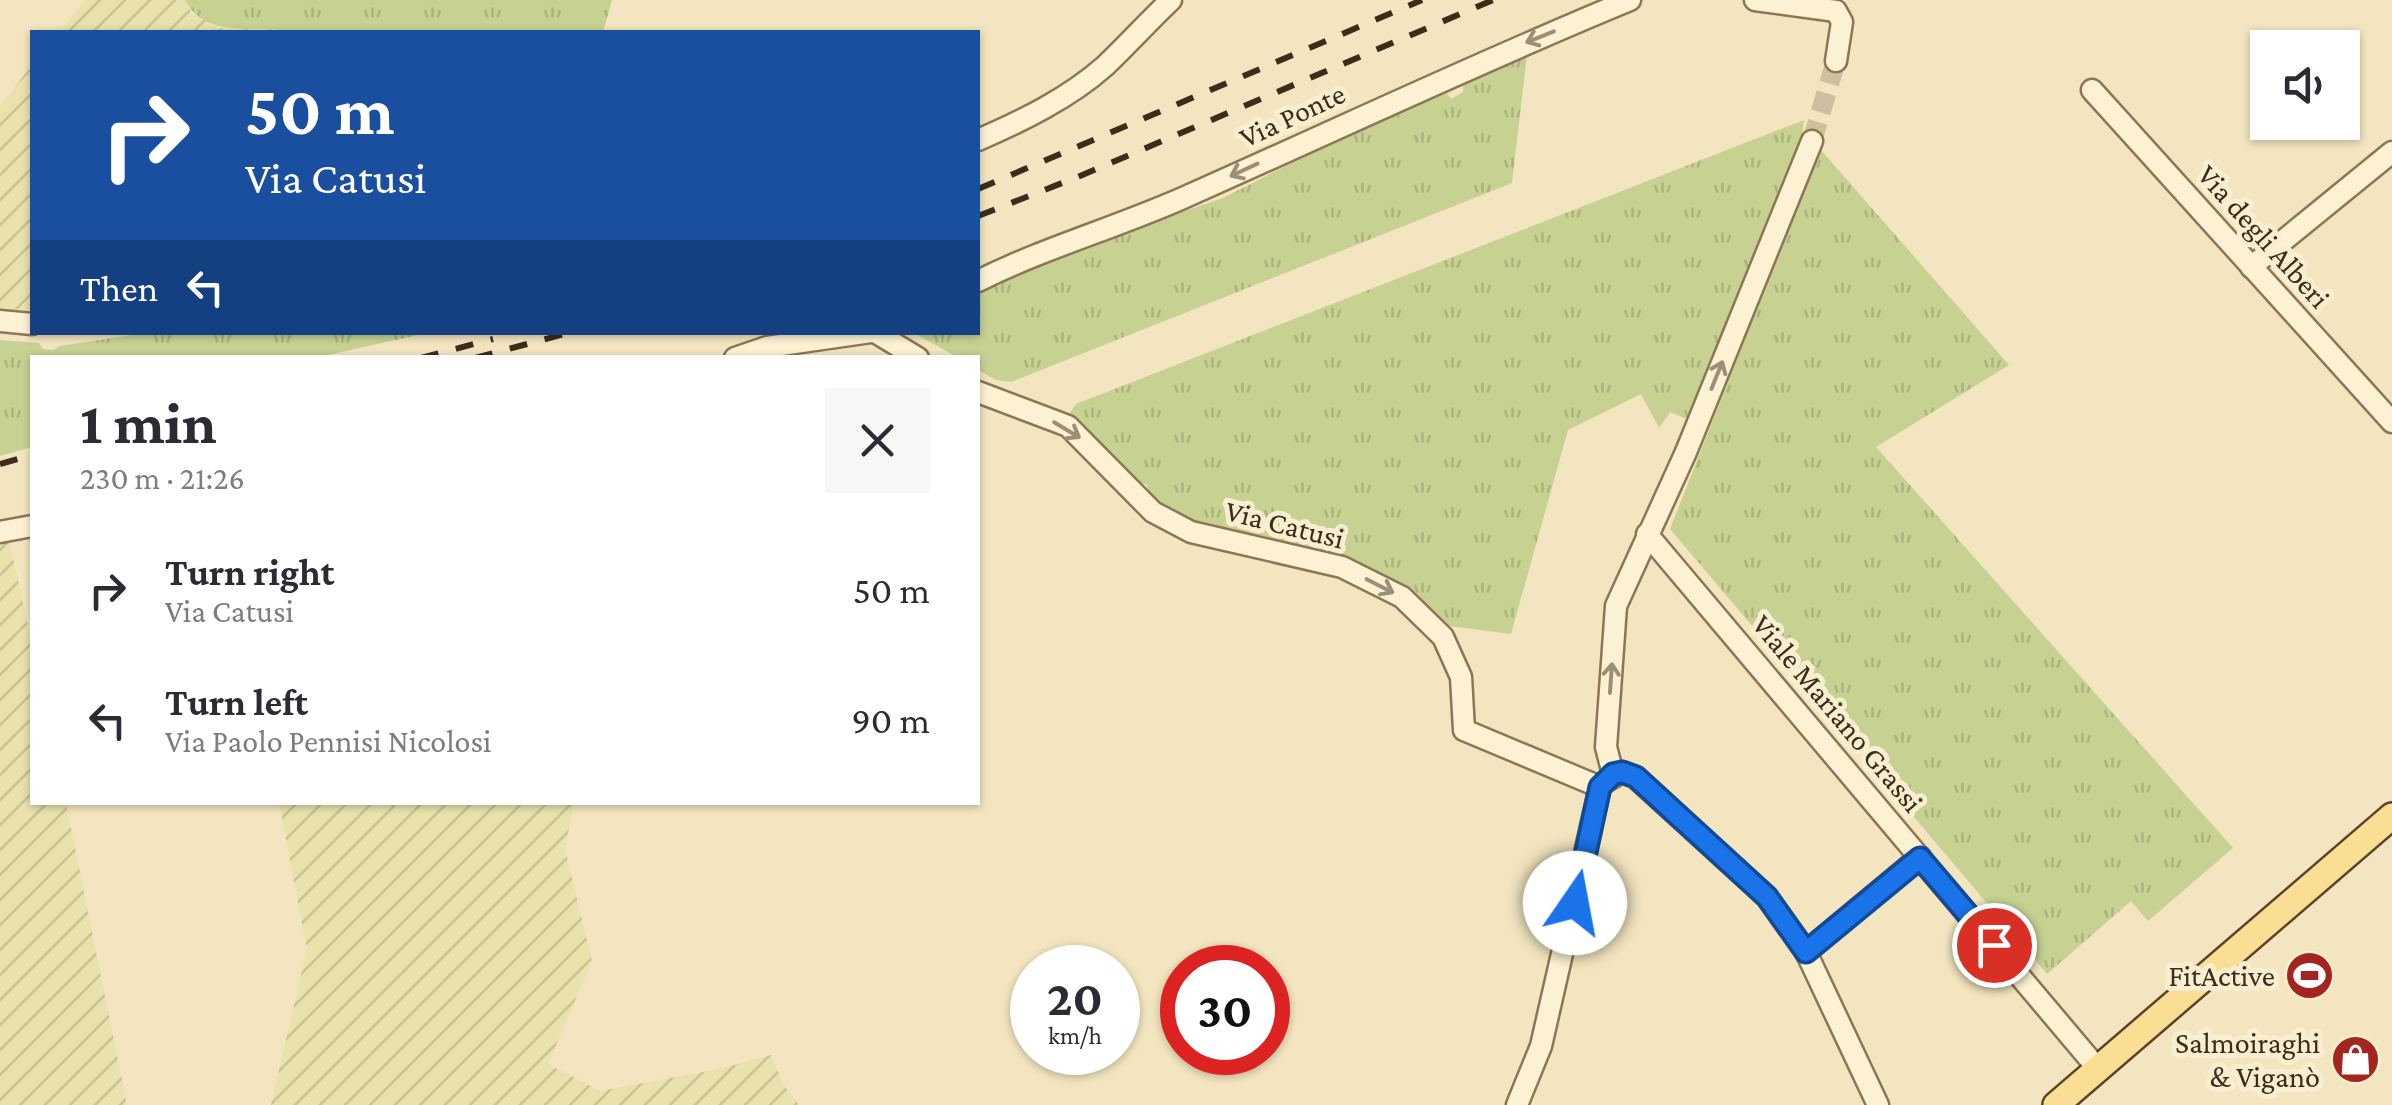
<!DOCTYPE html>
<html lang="en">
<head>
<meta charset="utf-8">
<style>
  :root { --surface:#fff; --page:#f7f7f7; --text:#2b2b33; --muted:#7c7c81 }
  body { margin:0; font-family:"Crimson Pro",serif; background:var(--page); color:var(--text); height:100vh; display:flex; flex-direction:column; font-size:38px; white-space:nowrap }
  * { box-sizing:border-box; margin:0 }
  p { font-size:32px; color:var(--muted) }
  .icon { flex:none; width:55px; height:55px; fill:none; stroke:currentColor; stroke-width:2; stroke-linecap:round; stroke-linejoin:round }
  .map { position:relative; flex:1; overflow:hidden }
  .sheet { position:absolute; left:30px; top:355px; width:950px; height:450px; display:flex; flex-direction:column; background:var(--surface); border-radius:0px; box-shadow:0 2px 8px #0004 }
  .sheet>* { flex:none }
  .top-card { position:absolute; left:30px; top:30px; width:950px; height:305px; border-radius:0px; box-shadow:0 2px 8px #0004; background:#1a4fa0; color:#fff; overflow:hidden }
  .buttons { position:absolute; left:2250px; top:30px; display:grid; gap:20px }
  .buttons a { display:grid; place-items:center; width:110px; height:110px; border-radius:0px; background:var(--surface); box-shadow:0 2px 8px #0004; font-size:50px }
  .speed { position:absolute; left:1010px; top:945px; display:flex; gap:20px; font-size:50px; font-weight:700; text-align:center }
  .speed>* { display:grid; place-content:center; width:130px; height:130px; border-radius:50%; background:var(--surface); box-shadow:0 2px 8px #0004; line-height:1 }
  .speed small { font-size:25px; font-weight:400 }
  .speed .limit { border:15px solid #d22; background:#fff; color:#111 }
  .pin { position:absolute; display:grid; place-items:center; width:85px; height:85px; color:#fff; margin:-42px; border:5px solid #fff; border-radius:50%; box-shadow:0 2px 10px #0007 }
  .me { position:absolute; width:110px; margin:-55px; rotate:12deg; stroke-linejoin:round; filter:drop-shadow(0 0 8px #0008) }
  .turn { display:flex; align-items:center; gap:35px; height:210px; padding:0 50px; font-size:45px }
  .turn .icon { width:130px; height:130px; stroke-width:2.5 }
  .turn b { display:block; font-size:70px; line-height:85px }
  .then { display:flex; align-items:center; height:95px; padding:0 50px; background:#0003; gap:20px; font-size:38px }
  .round { display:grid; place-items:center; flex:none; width:105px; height:105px; border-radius:0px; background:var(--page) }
  .overview { display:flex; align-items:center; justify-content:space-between; height:170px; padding:0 50px }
  h1 { font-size:60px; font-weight:700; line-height:75px }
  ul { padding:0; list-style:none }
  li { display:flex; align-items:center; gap:30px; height:130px; padding:0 50px }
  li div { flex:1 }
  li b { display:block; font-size:38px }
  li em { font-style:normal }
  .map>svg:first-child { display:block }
  .farmland { fill:url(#farmland-furrows) }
  .grass { fill:url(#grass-tufts) }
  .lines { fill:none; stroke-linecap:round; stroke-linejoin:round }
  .minor-tunnel { stroke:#cdc09e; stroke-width:20; stroke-dasharray:20 10; stroke-linecap:butt }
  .minor-casing { stroke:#8d7656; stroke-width:25 }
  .major-casing { stroke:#5a432a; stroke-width:30 }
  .minor { stroke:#fcf2d3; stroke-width:20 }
  .major { stroke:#f9de93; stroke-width:25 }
  .rail { stroke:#3b2c1c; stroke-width:6; stroke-dasharray:18 18; stroke-linecap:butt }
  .oneway { stroke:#9c8f78 }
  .route-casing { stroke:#114b97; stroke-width:25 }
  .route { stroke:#1a73e8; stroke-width:18 }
  .labels { text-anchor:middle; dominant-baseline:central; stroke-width:10; stroke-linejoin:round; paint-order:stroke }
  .street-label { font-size:30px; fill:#3b2c1c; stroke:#f9efd0 }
  .poi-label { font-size:30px; fill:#3b2c1c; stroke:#f9efd0; text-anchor:end }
</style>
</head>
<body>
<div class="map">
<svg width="2392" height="1105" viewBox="0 0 2392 1105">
  <defs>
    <pattern id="farmland-furrows" width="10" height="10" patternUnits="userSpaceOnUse" patternTransform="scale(2.5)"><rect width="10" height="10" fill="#e9e2ac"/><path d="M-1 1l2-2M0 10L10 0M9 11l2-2" fill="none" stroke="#c9c293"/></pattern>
    <pattern id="grass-tufts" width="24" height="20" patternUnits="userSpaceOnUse" patternTransform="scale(2.5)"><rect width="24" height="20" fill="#c7d192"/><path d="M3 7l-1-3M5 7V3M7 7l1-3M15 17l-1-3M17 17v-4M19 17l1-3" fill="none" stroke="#acb47d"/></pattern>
  </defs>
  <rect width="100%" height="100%" fill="#f2e5bf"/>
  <g class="farmland">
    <path d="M85,0H185L191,12L217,28L274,29L282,32H59Z"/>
    <path d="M32,65V310L0,308V106Z"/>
    <path d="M9,540L32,643V802L66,803L127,1105H0V542Z"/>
    <path d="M279,803H574L565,849L592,961L548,1064L600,1091L719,1069L771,1055L783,1084L799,1105H271L307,949Z"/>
  </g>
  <g class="grass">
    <path d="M185,0H612L603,32H282L274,29C240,28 203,34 185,0Z"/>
    <path d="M1528,46L1512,183L1011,382L996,380L978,370V358L957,357L914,333L978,332V287L1016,268L1223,198L1442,86L1451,99L1463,92L1464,74Z"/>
    <path d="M1804,120L1802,137L1687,419L1670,412L1659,428L1641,394L1568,430L1511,634L1449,626L1404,590L1172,517L1150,499L1147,485L1134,481L1096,440L1067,417L1076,404Z"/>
    <path d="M1820,149L2009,365L1876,447L2233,848L2148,921L2131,901L2047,974L1670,529Z"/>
    <path d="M145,333V332L427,333L319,357L32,358V447L0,456V340L39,343L43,349L53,350L60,346Z"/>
  </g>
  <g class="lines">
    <path class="minor-tunnel" d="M1812,141L1836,61"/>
    <defs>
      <g id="minor">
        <path d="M1755,0L1836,11L1842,22L1836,61"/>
        <path d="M2092,90L2392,422"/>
        <path d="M978,140C1022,121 1069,98 1105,66C1127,45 1148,22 1171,0"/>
        <path d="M2251,267L2392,152"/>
        <path d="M978,281C1044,248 1115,228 1183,198C1332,132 1479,62 1630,0"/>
        <path d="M0,321L32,324"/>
        <path d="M875,332L918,358"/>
        <path d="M735,358L767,347L871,332"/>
        <path d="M978,392L1068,426L1153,512L1191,532L1342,567L1402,597L1443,637L1461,677L1464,730L1600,787"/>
        <path d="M0,532L32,526"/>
        <path d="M1647,534L2098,1069"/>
        <path d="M1613,774L1606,747L1616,606L1686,452L1812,141"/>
        <path d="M1605,782L1622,772L1635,777L1767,897L1806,952L1878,1105"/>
        <path d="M1806,952L1920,857"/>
        <path d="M1517,1105L1541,1046L1600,787"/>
      </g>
      <path id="major" d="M2056,1105L2392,816"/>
    </defs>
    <use href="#minor" class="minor-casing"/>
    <use href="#major" class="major-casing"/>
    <use href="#minor" class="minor"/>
    <use href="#major" class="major"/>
    <g class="rail">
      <path d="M978,189L1422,0"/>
      <path d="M978,216L1080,176L1493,0"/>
      <path d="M421,358L493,339"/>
      <path d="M475,358L572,332"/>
      <path d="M0,464L32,455"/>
    </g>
  </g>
  <defs><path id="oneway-shaft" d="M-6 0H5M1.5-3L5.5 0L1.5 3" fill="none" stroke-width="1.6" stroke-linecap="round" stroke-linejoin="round" transform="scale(2.5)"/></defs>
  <g class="oneway">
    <use href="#oneway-shaft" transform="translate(1540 37) rotate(158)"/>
    <use href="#oneway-shaft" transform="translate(1244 170) rotate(155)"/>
    <use href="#oneway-shaft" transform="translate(1717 375) rotate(-68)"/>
    <use href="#oneway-shaft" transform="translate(1067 430) rotate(31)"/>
    <use href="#oneway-shaft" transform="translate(1380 586) rotate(27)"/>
    <use href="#oneway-shaft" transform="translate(1611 678) rotate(-86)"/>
  </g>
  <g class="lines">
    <defs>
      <path id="route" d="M1575,903L1600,787L1613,774L1622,772L1636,777L1767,897L1806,952L1920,858L1994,945"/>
    </defs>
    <use href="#route" class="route-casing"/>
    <use href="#route" class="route"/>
  </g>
  <defs>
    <symbol id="stadium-disc" viewBox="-11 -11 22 22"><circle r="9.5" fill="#a22520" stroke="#f9efd0"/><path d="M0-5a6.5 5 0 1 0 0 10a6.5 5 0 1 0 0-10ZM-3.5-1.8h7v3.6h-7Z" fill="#fff"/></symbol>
    <symbol id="shop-disc" viewBox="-11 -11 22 22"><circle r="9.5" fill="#a22520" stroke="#f9efd0"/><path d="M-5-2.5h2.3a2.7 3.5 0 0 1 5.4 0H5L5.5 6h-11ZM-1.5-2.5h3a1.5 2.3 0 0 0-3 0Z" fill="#fff"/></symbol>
  </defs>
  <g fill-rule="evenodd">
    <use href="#stadium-disc" x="2282" y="948" width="55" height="55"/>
    <use href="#shop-disc" x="2328" y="1032" width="55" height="55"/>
  </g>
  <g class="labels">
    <g class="street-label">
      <text transform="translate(1292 115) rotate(-25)">Via Ponte</text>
      <text transform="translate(2264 236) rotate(48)">Via degli Alberi</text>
      <text transform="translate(1285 524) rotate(14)">Via Catusi</text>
      <text transform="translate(1838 713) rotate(50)">Viale Mariano Grassi</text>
    </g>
    <g class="poi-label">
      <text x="2275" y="975">FitActive</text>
      <text x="2320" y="1042">Salmoiraghi<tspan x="2320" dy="34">&amp; Viganò</tspan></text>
    </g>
  </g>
</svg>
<div class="buttons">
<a><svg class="icon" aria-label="sound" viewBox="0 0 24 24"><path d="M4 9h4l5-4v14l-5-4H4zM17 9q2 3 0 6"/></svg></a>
</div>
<div class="speed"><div>20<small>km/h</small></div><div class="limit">30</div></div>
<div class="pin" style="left:1994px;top:945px;background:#d93025"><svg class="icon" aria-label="arrive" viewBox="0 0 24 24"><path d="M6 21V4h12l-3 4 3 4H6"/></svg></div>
<svg class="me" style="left:1575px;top:903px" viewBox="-20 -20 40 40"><circle r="19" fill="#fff"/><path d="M0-13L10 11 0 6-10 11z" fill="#1a73e8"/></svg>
<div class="top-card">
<div class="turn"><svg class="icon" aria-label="right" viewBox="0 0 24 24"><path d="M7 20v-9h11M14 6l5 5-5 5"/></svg><div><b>50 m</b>Via Catusi</div></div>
<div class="then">Then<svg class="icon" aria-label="left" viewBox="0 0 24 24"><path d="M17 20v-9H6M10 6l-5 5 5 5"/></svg></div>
</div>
<section class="sheet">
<div class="overview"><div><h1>1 min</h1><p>230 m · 21:26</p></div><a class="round"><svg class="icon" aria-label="close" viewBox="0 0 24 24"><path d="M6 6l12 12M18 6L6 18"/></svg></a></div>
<ul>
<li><svg class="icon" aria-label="right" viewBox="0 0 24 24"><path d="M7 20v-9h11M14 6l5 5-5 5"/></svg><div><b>Turn right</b><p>Via Catusi</p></div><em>50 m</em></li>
<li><svg class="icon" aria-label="left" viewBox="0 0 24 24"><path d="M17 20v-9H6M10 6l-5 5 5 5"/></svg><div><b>Turn left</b><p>Via Paolo Pennisi Nicolosi</p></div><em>90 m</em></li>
</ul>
</section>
</div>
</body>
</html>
